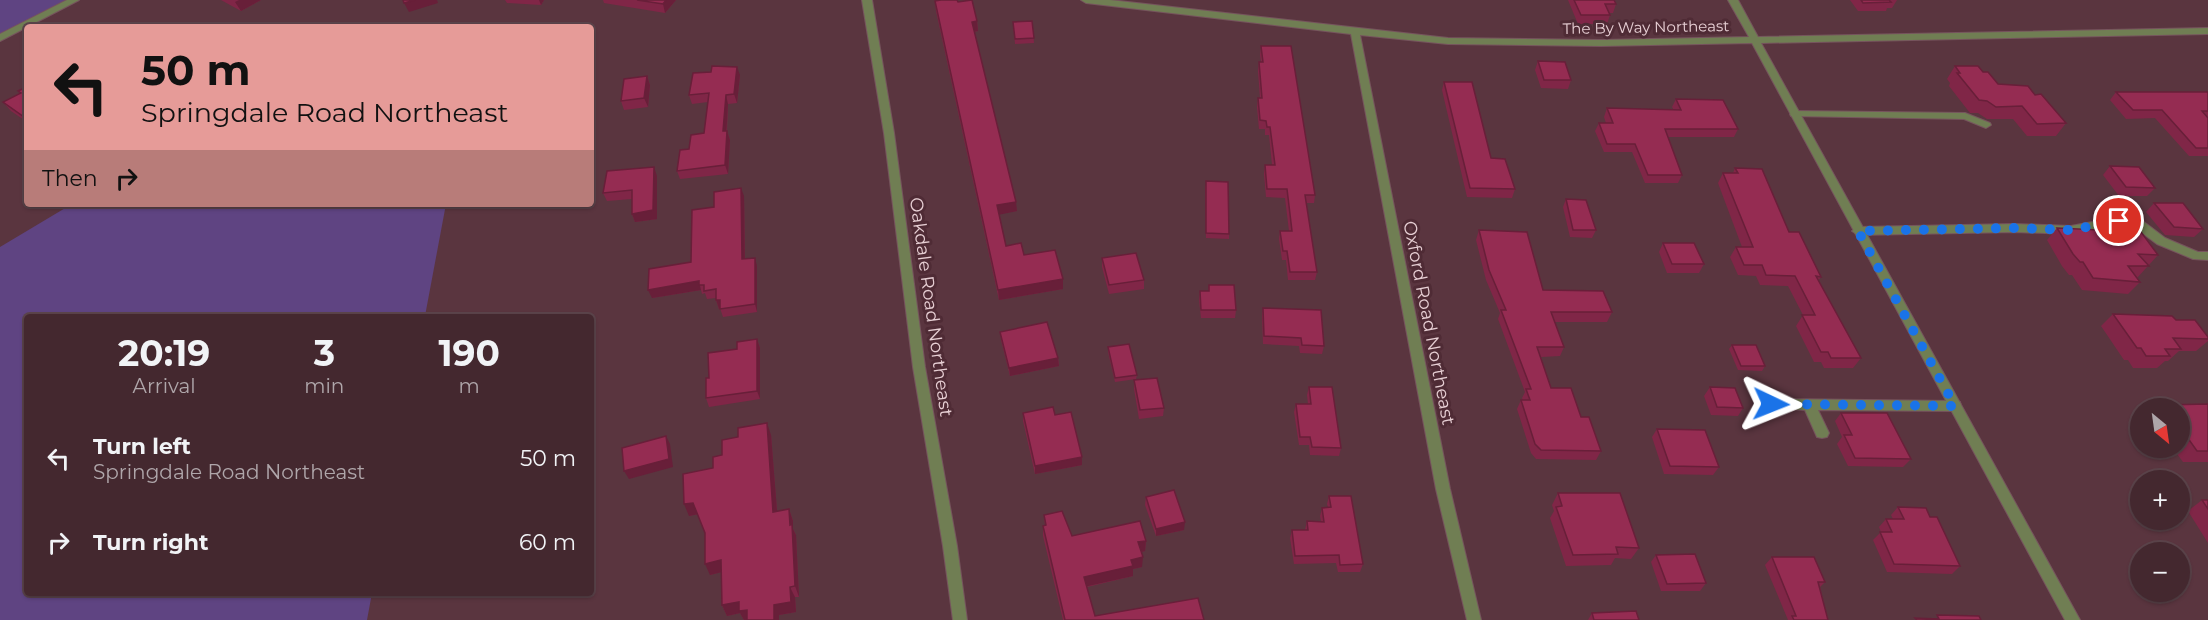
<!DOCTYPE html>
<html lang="en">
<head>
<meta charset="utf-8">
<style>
  :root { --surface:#44282f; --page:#4b3037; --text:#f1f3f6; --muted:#afa6aa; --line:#5c444b }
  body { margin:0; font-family:Montserrat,sans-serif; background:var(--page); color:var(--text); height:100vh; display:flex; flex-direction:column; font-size:22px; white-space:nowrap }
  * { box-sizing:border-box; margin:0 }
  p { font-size:20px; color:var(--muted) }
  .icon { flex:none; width:33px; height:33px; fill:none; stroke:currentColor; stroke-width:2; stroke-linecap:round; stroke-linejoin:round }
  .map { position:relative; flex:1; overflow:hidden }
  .side { position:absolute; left:24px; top:314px; width:570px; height:282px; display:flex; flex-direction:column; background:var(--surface); border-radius:6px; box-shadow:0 2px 4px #0004,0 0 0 2px var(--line) }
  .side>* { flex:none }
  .banner { position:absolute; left:24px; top:24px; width:570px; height:183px; border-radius:6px; box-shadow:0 2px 4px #0004,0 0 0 2px var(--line); background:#e69b98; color:#111; overflow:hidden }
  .needle { width:39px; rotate:151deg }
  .controls { position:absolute; left:2130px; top:398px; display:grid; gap:12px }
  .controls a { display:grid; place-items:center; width:60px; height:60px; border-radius:50%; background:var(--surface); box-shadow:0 2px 4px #0004,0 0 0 2px var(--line); font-size:30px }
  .pin { position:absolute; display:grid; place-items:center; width:51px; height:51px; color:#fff; margin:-26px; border:3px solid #fff; border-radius:50%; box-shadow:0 2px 6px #0007 }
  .me { position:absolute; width:66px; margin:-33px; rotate:92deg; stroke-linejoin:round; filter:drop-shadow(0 0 4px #0008) }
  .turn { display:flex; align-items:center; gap:21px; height:126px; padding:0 18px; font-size:27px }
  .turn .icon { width:78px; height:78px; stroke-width:2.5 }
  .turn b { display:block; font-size:42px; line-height:51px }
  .then { display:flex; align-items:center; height:57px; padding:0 18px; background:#0003; gap:12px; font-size:22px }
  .eta { display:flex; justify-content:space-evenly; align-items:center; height:102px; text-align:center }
  .eta b { font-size:36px; font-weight:700; line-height:42px }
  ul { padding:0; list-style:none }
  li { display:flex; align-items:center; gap:18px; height:84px; padding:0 18px }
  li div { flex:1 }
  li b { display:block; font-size:22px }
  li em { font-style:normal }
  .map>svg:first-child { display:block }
  .green { fill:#5f4482 }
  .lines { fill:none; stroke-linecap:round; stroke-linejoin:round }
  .service-casing { stroke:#76545d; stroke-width:2 }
  .minor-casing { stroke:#76545d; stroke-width:2 }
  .tertiary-casing { stroke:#76545d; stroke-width:2 }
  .service { fill:#707e53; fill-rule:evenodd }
  .minor { fill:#707e53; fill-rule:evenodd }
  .tertiary { fill:#707e53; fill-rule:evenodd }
  .wall { fill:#802647 }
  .shaded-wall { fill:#681f39 }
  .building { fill:#952c52; stroke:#681f39; stroke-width:1.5 }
  .route { stroke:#1a73e8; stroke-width:10; stroke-dasharray:0 18 }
  .labels { text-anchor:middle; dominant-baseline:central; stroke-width:6; stroke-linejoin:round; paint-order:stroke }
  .far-street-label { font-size:15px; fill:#e7cfd4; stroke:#4f2b35 }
  .street-label { font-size:18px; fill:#e7cfd4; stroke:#4f2b35 }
</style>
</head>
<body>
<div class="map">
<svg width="2208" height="620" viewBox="0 0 2208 620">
  <rect width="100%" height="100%" fill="#5a353f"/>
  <g class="green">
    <path d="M0,0H70L0,36Z"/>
    <path d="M72,204H446L425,316H27V592L372,593L367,620H0V247Z"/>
  </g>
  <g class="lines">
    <defs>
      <g id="service">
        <path d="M1795,111L1965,113L1990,123L1991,125L1986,128L1964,119L1791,116L1790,114Z"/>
        <path d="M2119,217L2140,219L2165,238L2198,252H2208V260L2193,259L2157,244L2133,226L2119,225L2071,234L2015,232L1858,235L1852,231L1858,227L2015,224L2071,226Z"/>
        <path d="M1771,399L1955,401L1960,402L1961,406L1960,410L1955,411L1818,410L1829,433L1827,437L1822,438L1817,437L1805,410L1766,408L1765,404L1766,400Z"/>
      </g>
      <g id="minor">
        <path d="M67,0H79L0,41V34Z"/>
        <path d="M1081,0H1110L1448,38L1601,40L1749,37L1728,0H1738L1758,37L2208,28V34L1761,43L2080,620H2065L1752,43L1601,46L1448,44L1360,35L1450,489L1481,620H1467L1436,489L1351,34L1086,3Z"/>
      </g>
      <path id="tertiary" d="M862,0H872L894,133L925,367L957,546L967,620H953L943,546L913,367L884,133Z"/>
    </defs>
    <use href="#service" class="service-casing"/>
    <use href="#minor" class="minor-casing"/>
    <use href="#tertiary" class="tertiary-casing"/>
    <use href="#service" class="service"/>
    <use href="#minor" class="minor"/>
    <use href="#tertiary" class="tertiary"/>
  </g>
  <g class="wall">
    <path d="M221,0H261L241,11Z"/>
    <path d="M505,0H544L541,5L507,3Z"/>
    <path d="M603,0H676L665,13L604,3Z"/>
    <path d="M1568,0H1614L1616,4L1613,13H1609L1610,15L1607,24H1578Z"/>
    <path d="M1850,0H1897L1892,8H1887L1886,11H1858Z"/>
    <path d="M935,1L958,2L977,21L978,31L974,32L1017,211L999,214L1006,246L1024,255L1063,289L999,300L936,11Z"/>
    <path d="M1032,21L1034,43L1015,44L1013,22Z"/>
    <path d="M1261,46L1315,195L1314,203H1306L1317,272L1315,280H1288L1286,260H1282L1279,239L1280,231H1289L1285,198L1266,197L1264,174L1265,165H1272L1269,135H1265V129H1259L1257,107L1258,98H1260L1258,71L1259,62H1261L1260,55Z"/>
    <path d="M1538,61L1571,80L1568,89L1541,88L1535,70Z"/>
    <path d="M1955,66L1983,72L1998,84L2035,95L2066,123L2056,136H2027L2013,119H1987L1978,113H1970L1949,86L1950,83L1947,79Z"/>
    <path d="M740,75L737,103L728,104L727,131L730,140L728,174L680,179L677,171L689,149L704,133L708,102L692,104L689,95Z"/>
    <path d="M647,76L650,85L648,107L624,110L621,101Z"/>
    <path d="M1444,82L1491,158L1515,189L1512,198L1467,197L1442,90Z"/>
    <path d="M27,87V122L11,111L3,102L20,94L18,91Z"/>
    <path d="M2116,92H2208V156H2189L2155,118L2126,119L2110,100Z"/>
    <path d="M1676,99L1738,129L1734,137H1668L1682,175L1678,183H1645L1632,152H1604L1595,131L1599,123H1606L1604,117L1607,108L1674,110L1672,107Z"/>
    <path d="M2110,166L2155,188L2147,196H2119L2103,175Z"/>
    <path d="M1735,168L1789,232L1821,277L1818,281L1861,358L1853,368H1824L1821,362H1814L1796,326L1803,315L1788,286L1760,285L1756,276L1738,275L1730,257L1736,247H1742L1718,183L1723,173H1733Z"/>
    <path d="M657,176V219L635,222L632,214V199L607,201L603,193Z"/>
    <path d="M1205,185L1229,234V239L1206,238Z"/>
    <path d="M744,196L745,259L757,266V312L723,317L720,308L719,309L716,300V298L707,299L705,293L702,294L701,290L652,298L691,262L714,207Z"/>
    <path d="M1566,199L1596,230L1592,238L1570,237L1563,207Z"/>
    <path d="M2154,203L2203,229L2194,237L2165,235L2146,212Z"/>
    <path d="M2057,228L2158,255L2137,278L2140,282L2128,294L2082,290L2072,275H2069L2062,266L2047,240Z"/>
    <path d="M1479,230L1543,290L1612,312L1607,322H1555L1564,347L1560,356L1541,357L1551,388L1581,417L1601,451L1596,460L1536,459L1531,453L1517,409L1521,400H1523L1522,398L1525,392L1498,319L1500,313L1486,280L1476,240Z"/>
    <path d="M1663,243L1704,264L1699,273H1667L1659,252Z"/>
    <path d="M1102,258L1144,280V289L1109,294L1102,267Z"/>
    <path d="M1209,285L1236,310L1235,318H1201L1199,300L1200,291H1208Z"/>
    <path d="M1263,308L1324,346L1322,354L1300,353L1299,346L1263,344L1262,316Z"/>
    <path d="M2113,314L2176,320L2208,337V341L2196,351H2179L2168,361H2165L2157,368H2133L2128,360H2124L2101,326Z"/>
    <path d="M1000,332L1058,358L1059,366L1010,376L1001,340Z"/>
    <path d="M757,339L760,348V399L709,407L706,398L709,378L737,349Z"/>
    <path d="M1732,345L1765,366L1762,371L1738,370L1729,349Z"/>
    <path d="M1108,347L1137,375L1136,379L1115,382L1108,352Z"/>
    <path d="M1134,380L1164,408L1163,416L1139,419L1134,389Z"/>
    <path d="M1309,387L1341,448L1339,456L1310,455L1309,445H1299L1294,412L1296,404H1308L1307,395Z"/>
    <path d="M1710,387L1743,408L1738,416L1711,415L1704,396Z"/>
    <path d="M2208,404V462H2183L2172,447H2180V408H2160L2164,405Z"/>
    <path d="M1023,413L1055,415L1082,457V465L1035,474L1023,421Z"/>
    <path d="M1841,413L1911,459L1903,467L1848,466L1837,444L1842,437L1835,421Z"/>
    <path d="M1657,429L1719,467L1713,475L1664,474L1652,437Z"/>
    <path d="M771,435L777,511L789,509L793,521V529L796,535L799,597H795L796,612L779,615V620H744L740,613L727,616L722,605L721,572L710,575L705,533L698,514L689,516L713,468L722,455Z"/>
    <path d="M1558,493L1639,548L1631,559L1615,558L1611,565L1566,566L1550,518L1554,511L1552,505Z"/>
    <path d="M1329,496L1363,564L1360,572H1338L1336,563L1294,564L1290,538L1292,530H1305L1307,521L1321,522L1320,516L1322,508L1328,507L1327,504Z"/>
    <path d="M1146,497L1184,530L1156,536L1145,505Z"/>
    <path d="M2202,500H2208V543L2188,511Z"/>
    <path d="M1898,507L1930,517L1960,566L1952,574L1887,572L1873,540L1881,532L1879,527L1886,519H1893L1891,515Z"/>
    <path d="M1044,515L1072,536L1146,541L1145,551L1141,552L1142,567L1133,569V576L1087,587L1095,616L1204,620H1063L1043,536V526L1045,525Z"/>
    <path d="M1656,555L1706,583L1700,591H1661L1651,562Z"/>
    <path d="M1772,557L1825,582L1820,587L1828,620H1788L1765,565Z"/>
    <path d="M1592,613L1639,620H1588Z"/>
  </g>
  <g class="shaded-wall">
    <path d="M239,0H261L241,11L235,2Z"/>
    <path d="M415,0H437L438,3L409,12L404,3Z"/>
    <path d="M539,0H544L541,5Z"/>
    <path d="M666,0H676L665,13L663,4Z"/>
    <path d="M977,21L978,31L973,32L972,22Z"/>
    <path d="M737,67L740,75L737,103L734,94Z"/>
    <path d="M647,76L650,85L648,107L644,98Z"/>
    <path d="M726,95L728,104L726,140L723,131Z"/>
    <path d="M727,131L730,140L728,174L725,165Z"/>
    <path d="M654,167L657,176V219L635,222L632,214Z"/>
    <path d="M741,188L744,196L745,268L742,259Z"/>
    <path d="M1016,202L1017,211L998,215L997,205Z"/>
    <path d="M755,258L757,266V312L755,304Z"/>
    <path d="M1063,279V289L999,300L998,290Z"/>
    <path d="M699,281L701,290L652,298L648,290Z"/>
    <path d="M716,300H720L723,308L719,309Z"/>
    <path d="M757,339L760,348V399L757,391Z"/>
    <path d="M1058,358L1059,366L1010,376L1009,368Z"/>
    <path d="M767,423L771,435L778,523L773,512Z"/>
    <path d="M666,436L670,444L673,467L629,479L624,471Z"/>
    <path d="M1082,457V465L1035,474V466Z"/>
    <path d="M693,503L699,514L689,516L684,504Z"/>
    <path d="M789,509L793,521V529L796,535L799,597L795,586Z"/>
    <path d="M1185,522L1184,530L1156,536V529Z"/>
    <path d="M1146,541L1145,551L1138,553V542Z"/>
    <path d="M1143,557L1142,567L1133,569V576L1084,587V577L1131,560Z"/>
    <path d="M721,560L726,571L710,575L705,564Z"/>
    <path d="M790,587L795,597L796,612L779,615V620H774V605Z"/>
    <path d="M739,602L747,610L752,620H744L740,613L727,616L722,605Z"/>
  </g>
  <g class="building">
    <path d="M403,0H415L404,3Z"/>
    <path d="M637,0H666L663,4Z"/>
    <path d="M941,0H957L958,2L972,0L977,21L972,22L1016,202L997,205L1006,246L1021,243L1024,255L1055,250L1063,279L998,290L935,1Z"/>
    <path d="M1574,0H1614L1616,4H1605L1610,15H1581Z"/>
    <path d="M1861,0H1889L1891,2L1863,3Z"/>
    <path d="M1032,21L1034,38L1015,39L1013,22Z"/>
    <path d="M1261,46H1291L1315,195H1305L1317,272H1290L1287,251H1283L1280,231H1292L1287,189H1267L1265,165H1275L1270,127H1267L1266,121L1260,120L1258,98H1262L1259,62H1263Z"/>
    <path d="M1538,61L1565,62L1571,80H1544Z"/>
    <path d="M712,66L737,67L734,94L726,95L723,131H727L725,165L677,171L680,150L689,149L691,135L704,133L709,93L689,95L693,73L711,72Z"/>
    <path d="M1955,66H1978L1983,72H1988L1998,84L2028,86L2035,95L2041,94L2066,123L2037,124L2022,106L1996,107L1987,101L1979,100L1957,73H1960Z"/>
    <path d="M647,76L644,98L621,101L624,79Z"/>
    <path d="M1444,82H1472L1491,158L1505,159L1515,189L1470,188Z"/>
    <path d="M27,87V119L3,102L21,93L18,91Z"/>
    <path d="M2116,92H2208V111H2202L2208,118V148H2196L2162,110H2133Z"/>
    <path d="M1676,99L1723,100L1738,129H1665L1682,175H1648L1635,144H1607L1599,123H1613L1607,108L1681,110Z"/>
    <path d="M2110,166L2139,167L2155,188L2126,187Z"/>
    <path d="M654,167L653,210L632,214V190L603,193L607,171Z"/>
    <path d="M1735,168L1762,169L1789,232H1799L1821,277L1816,276L1861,358H1831L1828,352H1821L1802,315H1815L1795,276L1766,275L1762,265H1744L1736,247H1753L1723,173H1738Z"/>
    <path d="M1206,181L1228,182L1229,234L1206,233Z"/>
    <path d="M741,188L742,259L755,258V304L720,309V300H716V289L704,291V285H699V281L648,290L649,269L691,262L692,210L714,207V192Z"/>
    <path d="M1566,199L1586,200L1596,230H1573Z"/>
    <path d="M2154,203H2183L2203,229L2174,227Z"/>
    <path d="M2057,228L2141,232L2158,255L2138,254L2149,266H2128L2140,282L2093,278L2083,262H2080L2073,254Z"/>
    <path d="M1479,230L1527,232L1543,290L1603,291L1612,312H1551L1564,347H1537L1551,388H1571L1581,417H1589L1601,451L1541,450L1535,444L1521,400H1530L1526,389H1531L1501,310H1506L1489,270Z"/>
    <path d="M1663,243H1694L1704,264H1672Z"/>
    <path d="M1136,253L1144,280L1109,285L1102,258Z"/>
    <path d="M1209,285H1234L1236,310H1201L1200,291H1209Z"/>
    <path d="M1263,308L1321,310L1324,346L1302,345L1301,338L1264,336Z"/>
    <path d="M2113,314L2172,316L2176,320H2195L2208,337V339L2173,338L2181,349H2165L2170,356H2146L2141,348H2137Z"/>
    <path d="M1047,322L1058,358L1009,368L1000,332Z"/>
    <path d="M757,339V391L706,398V378H709L708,353L737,349V342Z"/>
    <path d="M1129,344L1137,375L1115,378L1108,347Z"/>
    <path d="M1732,345H1756L1765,366H1741Z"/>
    <path d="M1157,378L1164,408L1140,410L1134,380Z"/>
    <path d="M1309,387H1332L1341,448L1312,447L1310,437H1300L1296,404H1311Z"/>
    <path d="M1710,387L1735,388L1743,408L1717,407Z"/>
    <path d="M2208,404V451H2197L2180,427V408H2166L2164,405Z"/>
    <path d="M1053,407L1055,415L1071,412L1082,457L1035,466L1023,413Z"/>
    <path d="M1841,413H1887L1911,459L1855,458L1844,435H1852Z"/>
    <path d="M767,423L773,512L789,509L790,525L792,524L795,586L790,587L791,602L774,605V620H747V610L739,611V602L722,605L721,560L705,564V533L693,503L684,504L683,474L713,468V457L722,455V440L738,437V428Z"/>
    <path d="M1657,429L1705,430L1719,467L1670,466Z"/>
    <path d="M666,436L669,459L624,471L622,448Z"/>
    <path d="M1174,490L1185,522L1156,529L1146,497Z"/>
    <path d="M1558,493H1620L1639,548L1616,547L1618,554L1573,555L1556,507L1562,506Z"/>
    <path d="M1329,496H1351L1363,564L1340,565L1339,555L1295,556L1292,530H1308L1307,521L1324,522L1322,508L1331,507Z"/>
    <path d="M2202,500H2208V509Z"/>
    <path d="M1898,507L1926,508L1930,517H1937L1960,566L1894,564L1880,532H1892L1886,519H1904Z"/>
    <path d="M1062,511L1072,536L1140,521L1146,541L1138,542L1143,557L1131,560L1133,566L1084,577L1095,616L1198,598L1204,620H1065L1043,526L1046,525L1044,515Z"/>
    <path d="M1695,554L1706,583L1667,584L1656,555Z"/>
    <path d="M1772,557H1814L1825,582H1818L1828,620H1794L1792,616H1796Z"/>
    <path d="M1636,611L1639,620H1594L1592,613Z"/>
    <path d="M1937,615L1979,616L1981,620H1917L1915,618L1939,619Z"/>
  </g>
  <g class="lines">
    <path class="route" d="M1771,404L1955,406L1858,231L2015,228L2071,230L2119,221"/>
  </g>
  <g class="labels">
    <g class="far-street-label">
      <text transform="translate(1646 27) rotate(-1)">The By Way Northeast</text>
    </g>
    <g class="street-label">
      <text transform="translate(931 307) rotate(82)">Oakdale Road Northeast</text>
      <text transform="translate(1429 323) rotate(79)">Oxford Road Northeast</text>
    </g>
  </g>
</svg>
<div class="controls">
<a><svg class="needle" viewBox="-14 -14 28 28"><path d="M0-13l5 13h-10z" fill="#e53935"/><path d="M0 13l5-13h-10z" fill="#afa6aa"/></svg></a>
<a>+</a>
<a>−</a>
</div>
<div class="pin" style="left:2119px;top:221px;background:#d93025"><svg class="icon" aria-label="arrive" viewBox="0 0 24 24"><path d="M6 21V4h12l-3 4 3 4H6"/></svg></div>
<svg class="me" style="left:1771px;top:404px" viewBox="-20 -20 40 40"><path d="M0-17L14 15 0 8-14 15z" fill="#1a73e8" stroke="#fff" stroke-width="4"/></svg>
<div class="banner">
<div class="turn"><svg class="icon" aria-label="left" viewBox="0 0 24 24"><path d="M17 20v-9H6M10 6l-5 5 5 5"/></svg><div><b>50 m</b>Springdale Road Northeast</div></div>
<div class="then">Then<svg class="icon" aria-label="right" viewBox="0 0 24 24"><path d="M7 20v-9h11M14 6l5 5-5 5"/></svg></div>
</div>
<section class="side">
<div class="eta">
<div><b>20:19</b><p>Arrival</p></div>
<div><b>3</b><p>min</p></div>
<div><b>190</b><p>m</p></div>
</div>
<ul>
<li><svg class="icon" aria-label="left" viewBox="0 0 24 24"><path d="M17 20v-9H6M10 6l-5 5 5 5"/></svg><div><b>Turn left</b><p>Springdale Road Northeast</p></div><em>50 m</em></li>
<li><svg class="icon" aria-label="right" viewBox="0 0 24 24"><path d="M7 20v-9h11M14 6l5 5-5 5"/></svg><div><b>Turn right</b></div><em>60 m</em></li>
</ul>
</section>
</div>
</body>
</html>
